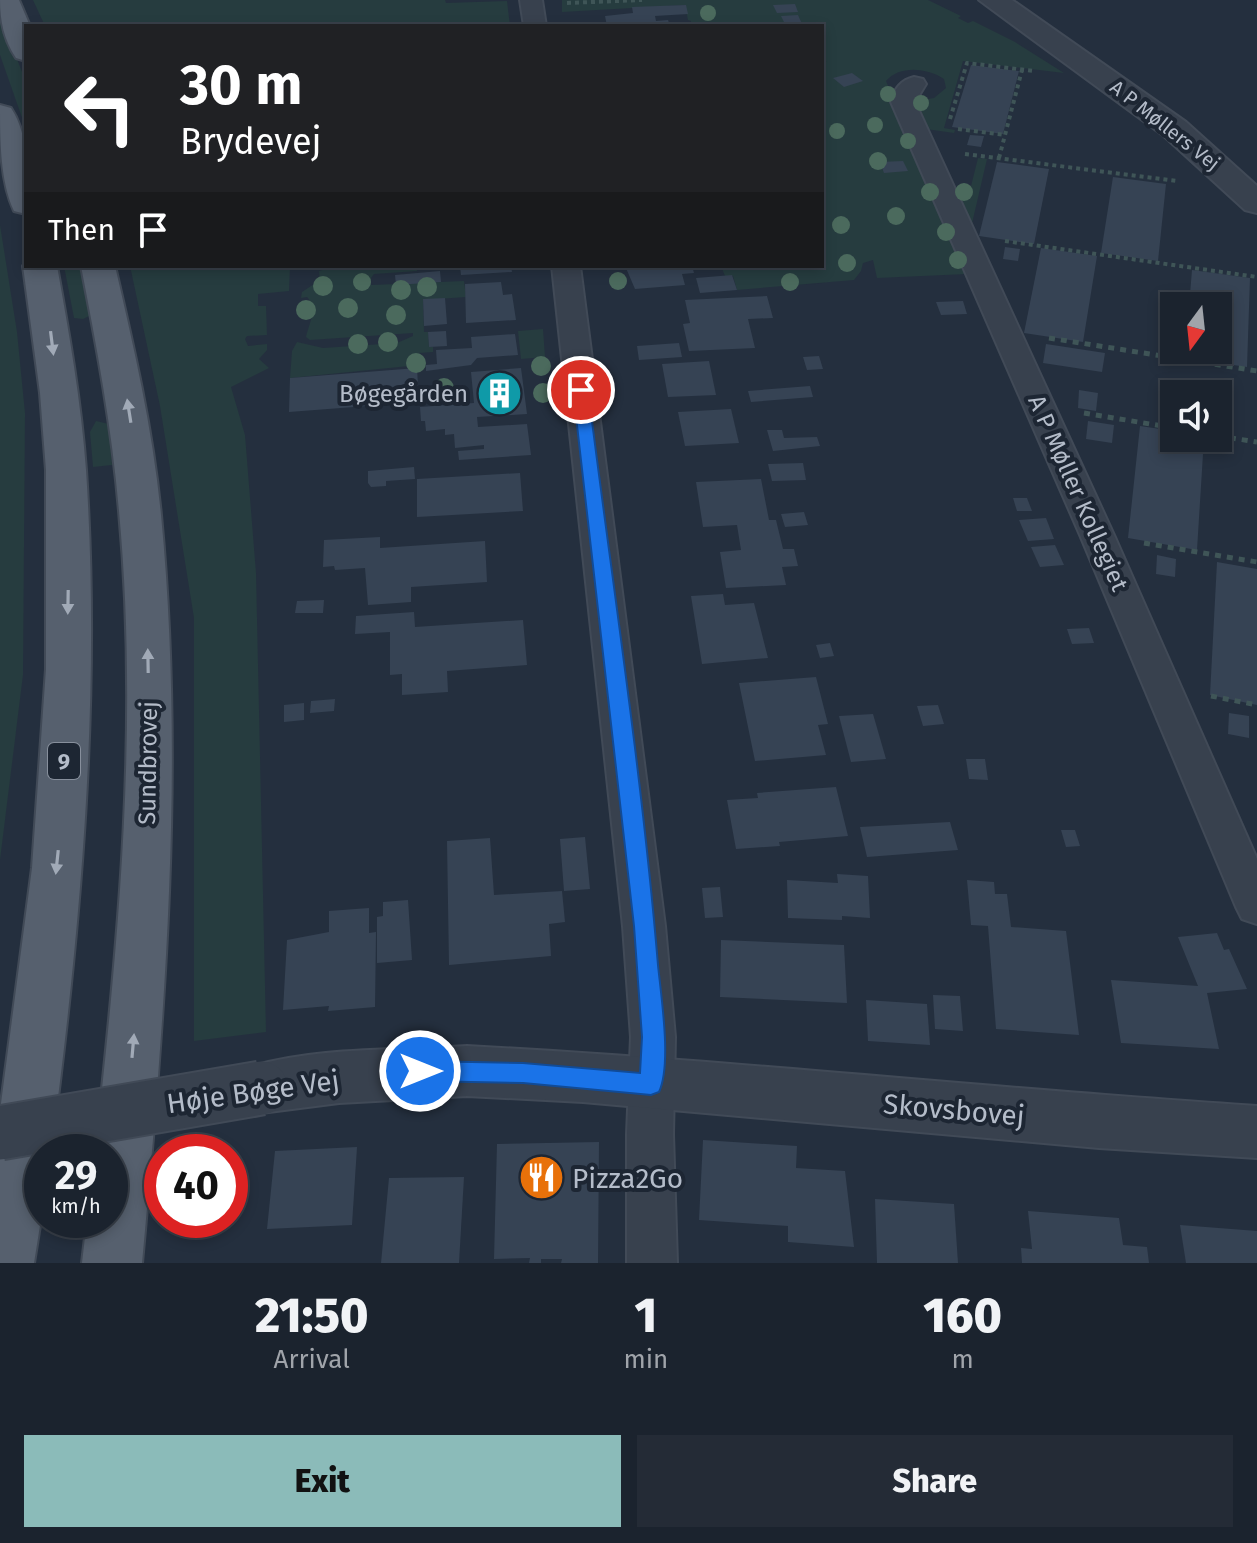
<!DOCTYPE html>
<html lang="en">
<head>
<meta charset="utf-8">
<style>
  :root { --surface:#1b232e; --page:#242b36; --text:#f1f3f6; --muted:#a0a4aa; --line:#39404a; --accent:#8bbbb9 }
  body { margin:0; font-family:"Fira Sans",sans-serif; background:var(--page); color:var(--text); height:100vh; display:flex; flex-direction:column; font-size:30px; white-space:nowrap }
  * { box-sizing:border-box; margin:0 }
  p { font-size:26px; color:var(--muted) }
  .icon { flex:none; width:44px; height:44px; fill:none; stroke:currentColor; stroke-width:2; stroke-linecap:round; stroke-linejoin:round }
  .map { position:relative; height:1263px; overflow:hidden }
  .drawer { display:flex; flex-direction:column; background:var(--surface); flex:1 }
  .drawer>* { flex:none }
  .guide { position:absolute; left:24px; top:24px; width:800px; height:244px; border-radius:0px; box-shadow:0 4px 12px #0003,0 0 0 2px var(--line); background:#202124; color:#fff; overflow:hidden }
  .needle { width:52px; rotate:195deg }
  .tools { position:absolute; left:1160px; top:292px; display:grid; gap:16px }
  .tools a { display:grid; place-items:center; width:72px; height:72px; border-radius:0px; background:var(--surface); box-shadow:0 4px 12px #0003,0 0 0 2px var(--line); font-size:40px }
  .speed { position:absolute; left:24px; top:1134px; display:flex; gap:16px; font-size:40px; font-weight:700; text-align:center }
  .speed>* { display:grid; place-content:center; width:104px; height:104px; border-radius:50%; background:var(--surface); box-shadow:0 4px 12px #0003,0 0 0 2px var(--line); line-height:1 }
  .speed small { font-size:20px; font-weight:400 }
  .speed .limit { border:12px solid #d22; background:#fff; color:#111 }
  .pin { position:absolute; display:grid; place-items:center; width:68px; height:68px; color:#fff; margin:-34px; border:4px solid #fff; border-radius:50%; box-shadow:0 2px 8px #0007 }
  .me { position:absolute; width:88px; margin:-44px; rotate:90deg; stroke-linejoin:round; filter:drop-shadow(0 0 6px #0008) }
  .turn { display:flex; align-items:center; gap:28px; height:168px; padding:0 24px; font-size:36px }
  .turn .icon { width:104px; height:104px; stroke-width:2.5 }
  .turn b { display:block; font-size:56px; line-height:68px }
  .then { display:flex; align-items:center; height:76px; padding:0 24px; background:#0003; gap:16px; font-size:30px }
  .eta { display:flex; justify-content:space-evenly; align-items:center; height:136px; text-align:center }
  .eta b { font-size:48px; font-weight:800; line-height:56px }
  .primary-button { display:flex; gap:16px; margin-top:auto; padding:16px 24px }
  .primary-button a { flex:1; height:92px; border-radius:0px; background:var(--accent); color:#111; font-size:32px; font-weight:800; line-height:92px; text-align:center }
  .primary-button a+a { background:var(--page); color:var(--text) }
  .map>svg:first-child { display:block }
  .green { fill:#263c3f }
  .building { fill:#364354 }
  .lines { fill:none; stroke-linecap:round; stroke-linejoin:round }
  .minor-casing { stroke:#414a57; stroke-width:4 }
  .tertiary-casing { stroke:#414a57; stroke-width:4 }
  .primary-casing { stroke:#414a57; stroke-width:4 }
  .path-far1 { stroke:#3f5557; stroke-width:4; stroke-dasharray:4 4; stroke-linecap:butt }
  .path { stroke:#3f5557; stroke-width:5; stroke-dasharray:6 6; stroke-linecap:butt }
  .minor { fill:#38414e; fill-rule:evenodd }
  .tertiary { fill:#38414e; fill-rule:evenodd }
  .primary { fill:#56606e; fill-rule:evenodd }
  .tertiary-bridge-casing { stroke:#414a57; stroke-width:57; stroke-linecap:butt }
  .tertiary-bridge { stroke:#38414e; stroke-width:53 }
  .tree { fill:#4b6a5d }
  .oneway { fill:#a1aab7 }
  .route { fill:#1a73e8; stroke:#114b97; stroke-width:2 }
  .labels { text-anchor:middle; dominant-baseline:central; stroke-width:8; stroke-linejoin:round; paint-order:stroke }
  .far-street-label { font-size:20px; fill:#b4bcc9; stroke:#1d2633 }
  .shield { fill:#1d2633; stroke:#878f9c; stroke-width:2 }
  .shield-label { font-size:22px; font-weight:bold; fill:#b4bcc9 }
  .poi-label { font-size:24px; fill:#b4bcc9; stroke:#1d2633; text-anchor:end }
  .street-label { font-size:24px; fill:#b4bcc9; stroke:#1d2633 }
  .near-street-label { font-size:28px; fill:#b4bcc9; stroke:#1d2633 }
  .near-poi-label { font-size:28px; fill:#b4bcc9; stroke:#1d2633; text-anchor:start }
</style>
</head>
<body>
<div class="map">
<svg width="1257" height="1263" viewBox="0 0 1257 1263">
  <rect width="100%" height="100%" fill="#242f3e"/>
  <g class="green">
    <path d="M33,0H445L446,3L507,1L510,26H45Z"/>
    <path d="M562,0H928L961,16L958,18L968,23L973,21L1015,42L1064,73L963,61L944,128L955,130L954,133L926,129L914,101L934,98L946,88L944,79C927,68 900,65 886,81L967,274L877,278L873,260L863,263L861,271L854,280L737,290L733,276H725L721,266H822V62H827L822,61V26H745L738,22L733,26H690L691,21L688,20L685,5L562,12Z"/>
    <path d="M0,16L26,82V129L0,55Z"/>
    <path d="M978,158L987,159L970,232L951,187L971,186Z"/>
    <path d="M0,225L17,332L25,413L23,675L0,860Z"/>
    <path d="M64,266H82L91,315L83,319L74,318Z"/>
    <path d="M130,266H290L289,291L258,294V306H266L267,335L247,336L245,339L248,346L267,344V350L259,359L269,368L231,387L245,435L256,573L266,1032L194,1041V618L160,406Z"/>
    <path d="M338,266H416L417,271L374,274L371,278V285L464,281L466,297L423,300L424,332H428L429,347H433V352L419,353V365L290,378L292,351L297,342L323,348L397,343L413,336V333L310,340L306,337C309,324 318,308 307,297L301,298L302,292L320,280L319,271Z"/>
    <path d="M543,329L545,357L521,359L518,331Z"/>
    <path d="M96,421L109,424L112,465L93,467L90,432Z"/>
  </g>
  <g class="building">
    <path d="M795,4L798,12L777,13L773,5Z"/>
    <path d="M686,5L688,14L655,16L656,21L668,20L670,26H607L605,16L633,13L632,7Z"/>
    <path d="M798,15L802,24H785L781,16Z"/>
    <path d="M971,65L1019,71L1003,134L952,127Z"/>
    <path d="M852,73L863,81L844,87L833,78Z"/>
    <path d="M970,135L984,136L981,147L967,145Z"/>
    <path d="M903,161L908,171L884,173L880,162Z"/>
    <path d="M997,162L1049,169L1034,244L979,236Z"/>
    <path d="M1113,177L1166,184L1158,261L1101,253Z"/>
    <path d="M1005,247L1020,249L1018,261L1003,259Z"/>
    <path d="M1041,248L1097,256L1083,342L1024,333Z"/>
    <path d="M460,266H511L512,272L461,275Z"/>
    <path d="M630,266H692L694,273L682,274L685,285L635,289L626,268Z"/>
    <path d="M1192,270L1250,278L1247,367L1185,358L1186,350H1218V306H1189Z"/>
    <path d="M440,271L441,282L396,285L395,275Z"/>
    <path d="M732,275L737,290L700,293L696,278Z"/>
    <path d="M501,282L503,295L512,294L516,320L466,323L465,284Z"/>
    <path d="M767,296L773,318L748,319L755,348L689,351L683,324L690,323L685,300Z"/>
    <path d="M445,298L447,324L424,326L423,299Z"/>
    <path d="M963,301L967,314L941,315L936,302Z"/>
    <path d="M446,331L447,346L429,347L428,332Z"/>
    <path d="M515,334L518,355L477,358L471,365L426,371V365L437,364L436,350L472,348L471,337Z"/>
    <path d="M679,343L682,357L639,360L637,346Z"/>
    <path d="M1046,344L1105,353L1102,372L1043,363Z"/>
    <path d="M819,356L823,369L807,370L803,357Z"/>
    <path d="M709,361L716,395L668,397L662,364Z"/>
    <path d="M417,368L419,402L289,412L290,378Z"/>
    <path d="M521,368L527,414L477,417L478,427L527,424L531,455L459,460L458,451L484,449V445L455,448L454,434L445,435V429L426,431L425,421H421L420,407L474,403L471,372Z"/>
    <path d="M810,386L813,397L751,402L748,391Z"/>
    <path d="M1079,390L1098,393L1096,411L1078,408Z"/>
    <path d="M731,409L739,443L685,446L678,412Z"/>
    <path d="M1088,421L1114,425L1112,443L1086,439Z"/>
    <path d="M1140,426L1174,431V438H1204L1197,550L1128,538Z"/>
    <path d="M767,430H782L784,438L817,437L820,446L773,451Z"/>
    <path d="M803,463L806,480L772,481L768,464Z"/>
    <path d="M414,467L415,479L386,481V486L371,487L368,483V471Z"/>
    <path d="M520,473L523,511L417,517V479Z"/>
    <path d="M761,479L769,520H776L783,549H794L798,566L782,567L786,585L726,588L720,552L741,550L737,525L703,527L696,482Z"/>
    <path d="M1013,498H1027L1032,511H1017Z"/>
    <path d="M804,512L808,525L785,527L781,514Z"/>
    <path d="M1046,518L1054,539L1028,541L1019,520Z"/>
    <path d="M380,537V548L485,541L487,582L411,587V602L368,605L365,568L335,570L334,566L323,567L324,540Z"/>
    <path d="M1055,545L1064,565L1040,567L1031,547Z"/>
    <path d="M1157,555L1176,559L1175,577L1156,574Z"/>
    <path d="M1217,562L1257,569V705L1210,695Z"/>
    <path d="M723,594L725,605L754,603L768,658L702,664L691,596Z"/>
    <path d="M324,600L323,613H295L297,601Z"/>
    <path d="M414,612L415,627L523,620L527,665L447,671L448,692L402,695V674L390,675V632L355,634L356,616Z"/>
    <path d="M1089,628L1094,643L1072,644L1067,629Z"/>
    <path d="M830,643L834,656L820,658L816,645Z"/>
    <path d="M816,677L828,724L818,725L826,755L755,761L739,683Z"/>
    <path d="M335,699L334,711L310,713L311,701Z"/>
    <path d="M304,703V720L284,722V705Z"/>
    <path d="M938,705L944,724L923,726L917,706Z"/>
    <path d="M1229,713L1249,716V738L1228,734Z"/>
    <path d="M873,714L886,759L851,762L839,716Z"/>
    <path d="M966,759H985L988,780L969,779Z"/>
    <path d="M836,787L848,836L779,842L780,846L736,849L727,800L758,798L757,793Z"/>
    <path d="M950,822L958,850L867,857L860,827Z"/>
    <path d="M1061,830H1075L1080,846L1066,847Z"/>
    <path d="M585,837L590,889L564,891L560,839Z"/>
    <path d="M490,838L494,895L562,891L565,922L549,924L551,956L449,965L447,841Z"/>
    <path d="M837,874L868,876L870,918L842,916V920L788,918L787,880L838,883Z"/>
    <path d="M967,880L994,882L995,894H1007L1011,927L1066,931L1079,1035L996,1029L988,926L971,925Z"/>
    <path d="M720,887L723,917L705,918L702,888Z"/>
    <path d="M408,900L412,960L377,963V917L383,916V902Z"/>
    <path d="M369,908V933L376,932L375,1007L328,1011L329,1006L283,1010L287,940L329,932V911Z"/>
    <path d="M1217,933L1224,950L1229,949L1247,989L1207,993L1219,1049L1121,1043L1111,980L1198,986L1178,937Z"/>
    <path d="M721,940L844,945L847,1003L720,997Z"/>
    <path d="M933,995L960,996L963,1031L935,1029Z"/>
    <path d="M866,1000L927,1004L930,1045L868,1041Z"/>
    <path d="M703,1140L797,1146L796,1168L845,1171L854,1247L788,1242V1226L699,1220Z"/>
    <path d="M599,1142L598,1263H561L562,1259H541V1263H529L530,1258L494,1259L497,1144Z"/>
    <path d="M357,1147L352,1225L267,1229L275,1151Z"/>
    <path d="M464,1177L459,1263H381L389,1178Z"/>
    <path d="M875,1199L954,1204L958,1263H877Z"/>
    <path d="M1028,1211L1119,1218L1123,1245L1147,1247L1149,1263H1022L1021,1248L1032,1249Z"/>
    <path d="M1180,1225L1257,1231V1263H1186Z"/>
  </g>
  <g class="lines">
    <defs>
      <g id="minor">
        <path d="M520,0H542L546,26H524Z"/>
        <path d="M914,77L923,79L926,84L915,102L1114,535L1257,859V924L1242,919L1236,907L1080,535L891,102C894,89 901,80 914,77Z"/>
        <path d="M552,266H580L665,926L675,1037L673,1134L677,1263H627V1134L631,1037L623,926Z"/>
      </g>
      <g id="tertiary">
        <path d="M979,0H1012L1186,122L1257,186V213L1245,210L1164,136Z"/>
        <path d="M467,1046C731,1060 993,1089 1257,1106V1158L1099,1148L583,1102L467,1096L339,1103L261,1113L241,1106L233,1088L241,1070C305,1047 398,1050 467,1046Z"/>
      </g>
      <g id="primary">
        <path d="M0,0H19L30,26H26V61L16,58C4,40 0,21 0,0Z"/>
        <path d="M0,105L11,108C31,138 26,179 26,214L14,211C0,181 0,139 0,105Z"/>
        <path d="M26,261V266H57C69,333 81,401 86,470C101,698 81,926 51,1152H42V1213L34,1263H0V1111L32,868L46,669V470L40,393L23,266Z"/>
        <path d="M81,266H115C134,348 153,431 161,515C185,765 165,1014 142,1263H82L87,1220H110V1152H95C119,941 139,724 119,511C112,428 97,348 81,266Z"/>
      </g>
    </defs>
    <use href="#minor" class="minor-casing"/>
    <use href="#tertiary" class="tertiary-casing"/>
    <use href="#primary" class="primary-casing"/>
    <g class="path-far1">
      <path d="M567,3L642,0"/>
      <path d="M599,24H606"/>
      <path d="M950,119L967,63L1034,71"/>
      <path d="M958,129L1005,135"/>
      <path d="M965,154L1177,181"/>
      <path d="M999,158L1022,70"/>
      <path d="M1005,241L1257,277"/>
    </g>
    <g class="path">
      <path d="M1049,338L1257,371"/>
      <path d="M1084,413L1174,428"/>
      <path d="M1218,436L1257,442"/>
      <path d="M1144,543L1257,562"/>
      <path d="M1211,696L1257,705"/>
    </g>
    <use href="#minor" class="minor"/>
    <use href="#tertiary" class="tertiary"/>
    <use href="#primary" class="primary"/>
    <defs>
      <path id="tertiary-bridge" d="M0,1133L261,1088"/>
    </defs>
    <use href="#tertiary-bridge" class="tertiary-bridge-casing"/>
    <use href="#tertiary-bridge" class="tertiary-bridge"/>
  </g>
  <g class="tree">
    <circle cx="708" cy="13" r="8"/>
    <circle cx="888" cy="94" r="8"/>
    <circle cx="921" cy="103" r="8"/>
    <circle cx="875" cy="125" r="8"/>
    <circle cx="837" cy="131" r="8"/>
    <circle cx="908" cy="141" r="8"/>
    <circle cx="878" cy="161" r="9"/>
    <circle cx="930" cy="192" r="9"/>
    <circle cx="964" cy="192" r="9"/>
    <circle cx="896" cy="216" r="9"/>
    <circle cx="841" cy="225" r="9"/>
    <circle cx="946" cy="232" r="9"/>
    <circle cx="958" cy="260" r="9"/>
    <circle cx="847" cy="263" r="9"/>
    <circle cx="618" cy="281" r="9"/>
    <circle cx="362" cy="282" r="9"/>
    <circle cx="790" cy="282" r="9"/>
    <circle cx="323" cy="286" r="10"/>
    <circle cx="427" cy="287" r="10"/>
    <circle cx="401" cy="290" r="10"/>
    <circle cx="348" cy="308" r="10"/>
    <circle cx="306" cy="310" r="10"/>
    <circle cx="396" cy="315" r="10"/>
    <circle cx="388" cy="342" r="10"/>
    <circle cx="358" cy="344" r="10"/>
    <circle cx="416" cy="363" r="10"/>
    <circle cx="541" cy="366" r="10"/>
    <circle cx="444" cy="388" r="10"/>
    <circle cx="543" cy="393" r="10"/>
  </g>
  <defs><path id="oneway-solid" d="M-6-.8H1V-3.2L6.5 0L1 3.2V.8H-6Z" transform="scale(2)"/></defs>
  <g class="oneway">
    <use href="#oneway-solid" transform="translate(52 343) rotate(83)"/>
    <use href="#oneway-solid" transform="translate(129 411) rotate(-99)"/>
    <use href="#oneway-solid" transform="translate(68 602) rotate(91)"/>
    <use href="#oneway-solid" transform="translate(148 661) rotate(-91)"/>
    <use href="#oneway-solid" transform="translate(57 862) rotate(96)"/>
    <use href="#oneway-solid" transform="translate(133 1046) rotate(-85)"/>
  </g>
  <path class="route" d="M581,385L588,390C612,581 642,773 658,965C661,996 672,1064 659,1092L651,1095L523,1083L420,1081L412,1078L409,1071L412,1064L420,1061L523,1063L640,1073L642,1037L634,926L573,390Z"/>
  <defs>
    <symbol id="building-disc" viewBox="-11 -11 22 22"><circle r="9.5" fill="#0f9aa8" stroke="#1d2633"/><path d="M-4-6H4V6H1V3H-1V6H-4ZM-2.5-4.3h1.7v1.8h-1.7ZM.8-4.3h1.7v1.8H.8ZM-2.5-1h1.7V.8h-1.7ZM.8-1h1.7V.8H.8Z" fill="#fff"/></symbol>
    <symbol id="restaurant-disc" viewBox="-11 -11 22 22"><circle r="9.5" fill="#e8710a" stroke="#1d2633"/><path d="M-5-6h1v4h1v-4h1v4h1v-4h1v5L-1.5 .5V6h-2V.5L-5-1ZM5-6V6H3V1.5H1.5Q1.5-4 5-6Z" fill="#fff"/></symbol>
  </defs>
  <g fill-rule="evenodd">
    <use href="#building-disc" x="474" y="368" width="51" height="51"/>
    <use href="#restaurant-disc" x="516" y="1152" width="51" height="51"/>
  </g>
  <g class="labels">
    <g class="far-street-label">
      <text transform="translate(1165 125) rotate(38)">A P Møllers Vej</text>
    </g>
    <rect class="shield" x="48" y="743" width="32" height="36" rx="6"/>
    <g class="shield-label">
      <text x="64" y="761">9</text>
    </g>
    <g class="poi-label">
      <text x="468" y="394">Bøgegården</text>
    </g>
    <g class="street-label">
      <text transform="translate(1078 493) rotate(66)">A P Møller Kollegiet</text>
      <text transform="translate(148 763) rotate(-89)">Sundbrovej</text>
    </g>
    <g class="near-street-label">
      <text transform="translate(253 1092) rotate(-8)">Høje Bøge Vej</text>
      <text transform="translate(954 1110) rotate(5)">Skovsbovej</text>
    </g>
    <g class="near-poi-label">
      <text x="572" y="1178">Pizza2Go</text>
    </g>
  </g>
</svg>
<div class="tools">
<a><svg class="needle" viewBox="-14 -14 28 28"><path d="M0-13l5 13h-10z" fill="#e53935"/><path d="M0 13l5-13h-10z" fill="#a0a4aa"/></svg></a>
<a><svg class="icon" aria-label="sound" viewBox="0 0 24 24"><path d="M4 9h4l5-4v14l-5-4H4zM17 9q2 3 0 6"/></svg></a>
</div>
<div class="speed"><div>29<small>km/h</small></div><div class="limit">40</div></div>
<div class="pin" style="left:581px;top:390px;background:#d93025"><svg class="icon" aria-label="arrive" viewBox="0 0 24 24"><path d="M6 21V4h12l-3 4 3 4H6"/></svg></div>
<svg class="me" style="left:420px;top:1071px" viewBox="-20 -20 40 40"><circle r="17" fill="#1a73e8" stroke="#fff" stroke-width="3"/><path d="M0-11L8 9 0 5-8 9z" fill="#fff"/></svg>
<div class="guide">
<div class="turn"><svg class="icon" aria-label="left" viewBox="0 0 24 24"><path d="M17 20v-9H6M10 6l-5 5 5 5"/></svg><div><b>30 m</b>Brydevej</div></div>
<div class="then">Then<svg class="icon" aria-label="arrive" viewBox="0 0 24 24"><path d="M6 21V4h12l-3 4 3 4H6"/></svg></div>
</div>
</div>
<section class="drawer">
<div class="eta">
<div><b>21:50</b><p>Arrival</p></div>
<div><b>1</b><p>min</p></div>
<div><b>160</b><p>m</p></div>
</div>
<div class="primary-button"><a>Exit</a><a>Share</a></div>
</section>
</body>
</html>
